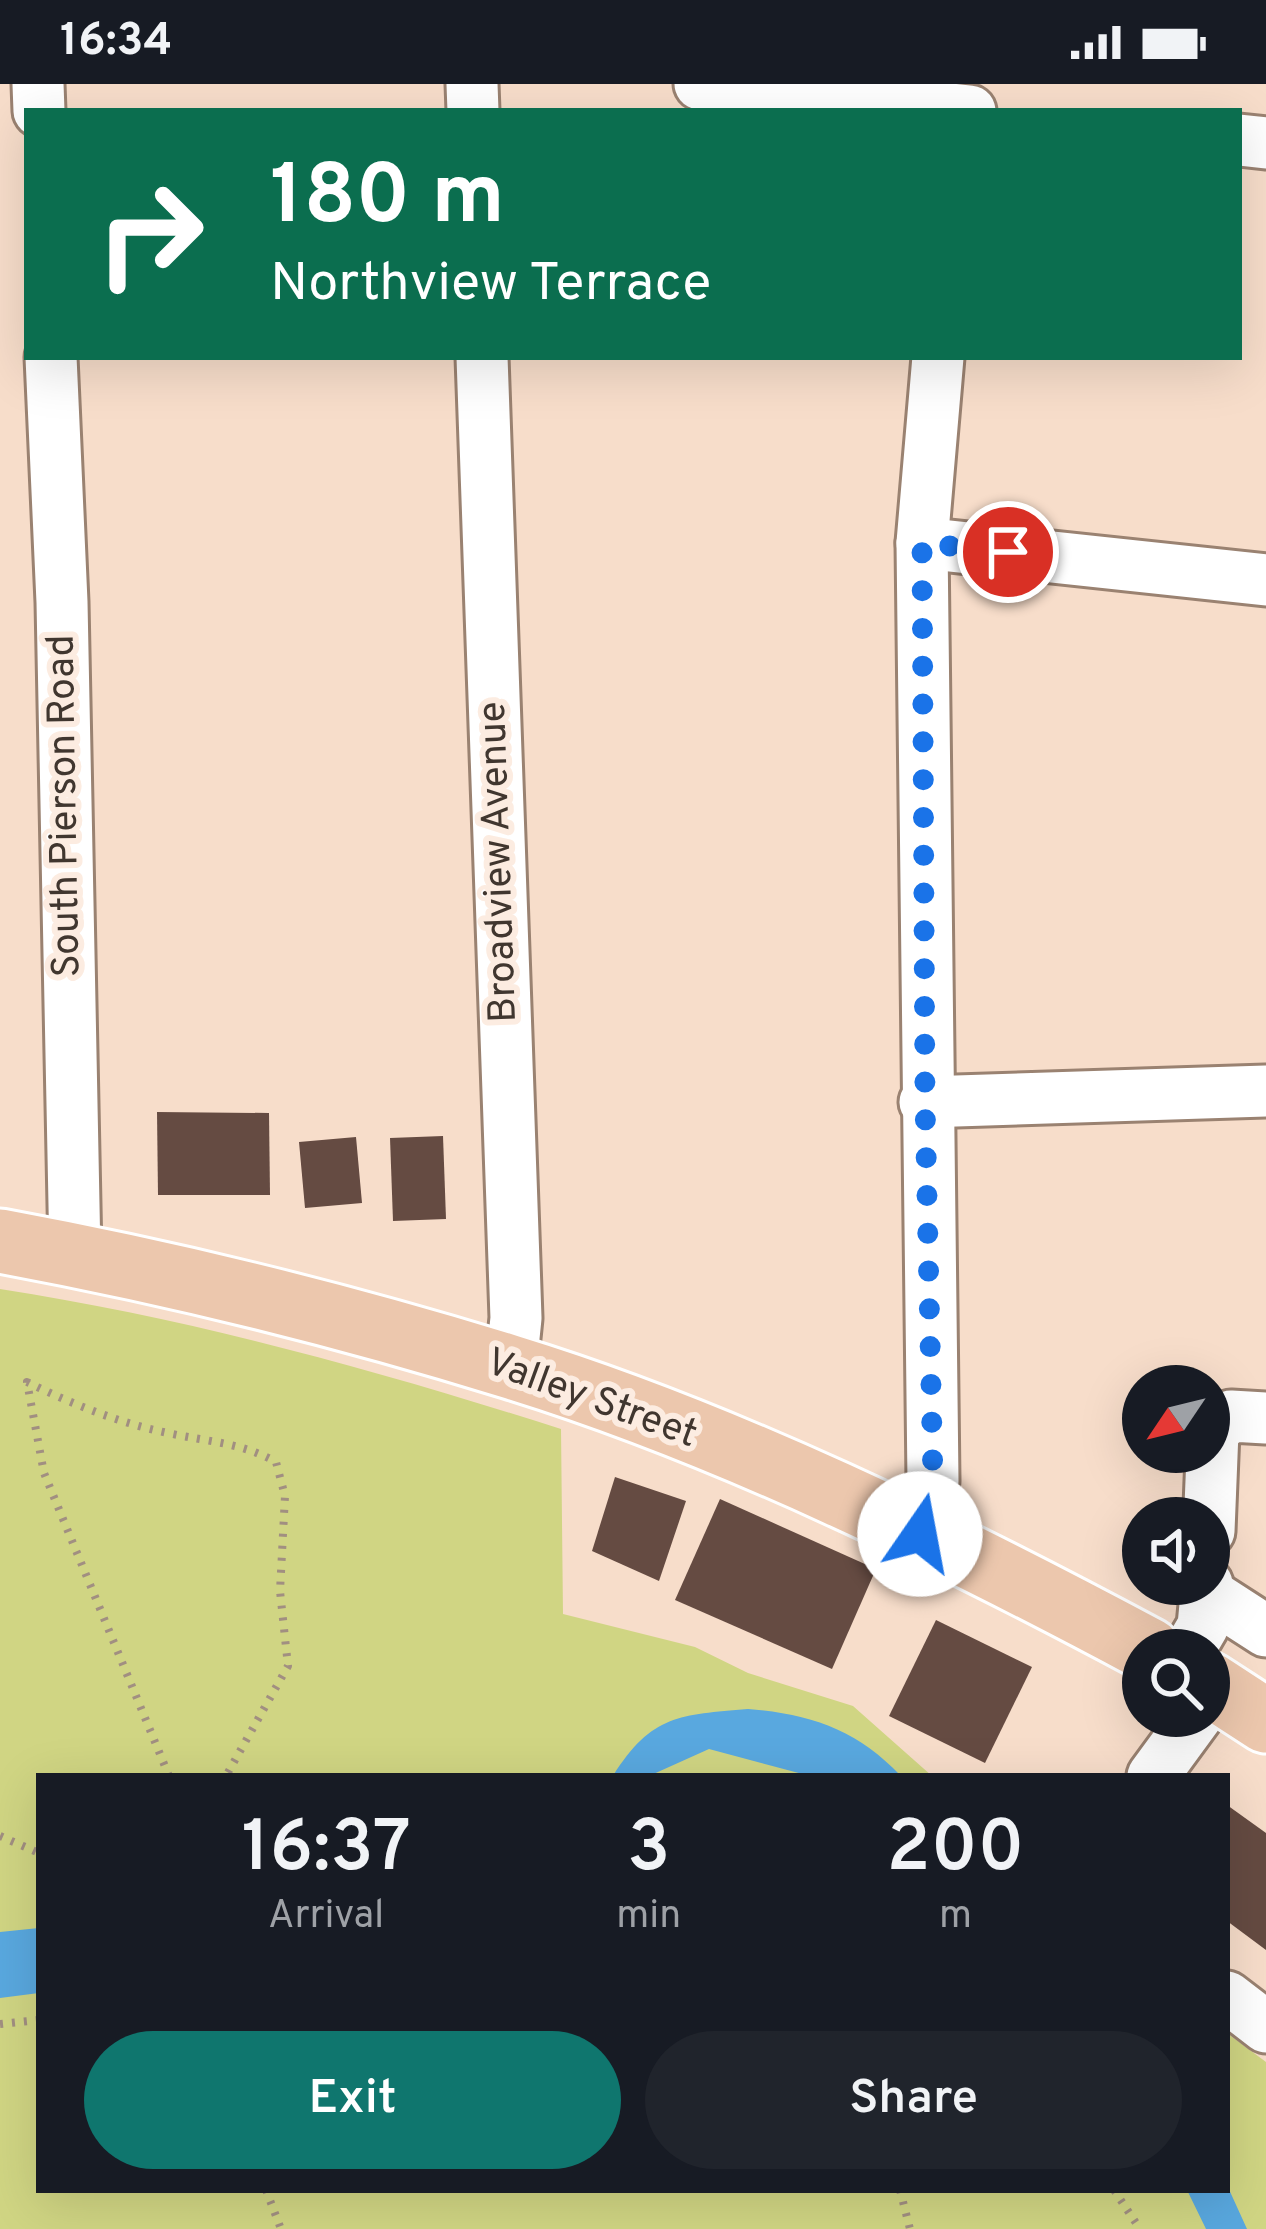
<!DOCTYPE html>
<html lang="en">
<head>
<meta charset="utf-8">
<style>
  :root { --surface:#171b24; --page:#20242c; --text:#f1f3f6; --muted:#9ea1a6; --accent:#0f766e }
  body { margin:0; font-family:Overpass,sans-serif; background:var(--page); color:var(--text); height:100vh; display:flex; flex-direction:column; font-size:45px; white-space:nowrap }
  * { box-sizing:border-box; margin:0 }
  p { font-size:39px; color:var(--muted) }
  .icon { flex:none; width:66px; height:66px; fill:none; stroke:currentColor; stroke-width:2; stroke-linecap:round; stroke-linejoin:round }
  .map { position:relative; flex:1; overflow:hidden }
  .panel { position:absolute; left:36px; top:1689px; width:1194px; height:420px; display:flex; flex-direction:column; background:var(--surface); border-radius:0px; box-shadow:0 12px 48px #0002 }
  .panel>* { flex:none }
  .top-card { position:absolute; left:24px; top:24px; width:1218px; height:252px; border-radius:0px; box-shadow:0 12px 48px #0002; background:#0b6e4f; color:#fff; overflow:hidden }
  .needle { width:78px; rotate:235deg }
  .tools { position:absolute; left:1122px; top:1281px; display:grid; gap:24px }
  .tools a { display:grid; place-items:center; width:108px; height:108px; border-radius:50%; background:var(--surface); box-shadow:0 12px 48px #0002; font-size:60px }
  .pin { position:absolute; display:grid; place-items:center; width:102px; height:102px; color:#fff; margin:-51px; border:6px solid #fff; border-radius:50%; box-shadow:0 3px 12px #0007 }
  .me { position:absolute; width:132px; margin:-66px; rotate:12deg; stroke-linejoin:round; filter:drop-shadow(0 0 9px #0008) }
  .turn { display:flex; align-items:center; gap:42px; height:252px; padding:0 48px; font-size:54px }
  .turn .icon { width:156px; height:156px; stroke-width:2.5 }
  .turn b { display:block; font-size:84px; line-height:102px }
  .eta { display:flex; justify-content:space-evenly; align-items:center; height:204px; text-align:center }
  .eta b { font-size:72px; font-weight:600; line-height:84px }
  .button { display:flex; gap:24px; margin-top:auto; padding:24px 48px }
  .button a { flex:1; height:138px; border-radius:72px; background:var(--accent); color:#fff; font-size:48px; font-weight:600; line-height:138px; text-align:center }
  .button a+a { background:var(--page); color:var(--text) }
  .status { display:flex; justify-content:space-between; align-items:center; height:84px; padding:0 60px; background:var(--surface); direction:ltr }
  .status svg { height:33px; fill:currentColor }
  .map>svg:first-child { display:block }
  .green { fill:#d0d583 }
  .water { fill:#59a8df }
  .building { fill:#654b42 }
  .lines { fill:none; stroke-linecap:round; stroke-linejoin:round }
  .minor-casing { stroke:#9a8271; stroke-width:57 }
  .major-casing { stroke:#fff; stroke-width:69 }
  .path { stroke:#a18f81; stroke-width:8; stroke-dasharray:3 9; stroke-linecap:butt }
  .minor { stroke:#fff; stroke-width:51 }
  .major { stroke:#ecc7ad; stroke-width:63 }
  .route { stroke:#1a73e8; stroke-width:21; stroke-dasharray:0 37.8 }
  .labels { text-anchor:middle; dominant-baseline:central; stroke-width:12; stroke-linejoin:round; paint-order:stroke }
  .street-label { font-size:39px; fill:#40362f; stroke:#fcece1 }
</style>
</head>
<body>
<div class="status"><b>16:34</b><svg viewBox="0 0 49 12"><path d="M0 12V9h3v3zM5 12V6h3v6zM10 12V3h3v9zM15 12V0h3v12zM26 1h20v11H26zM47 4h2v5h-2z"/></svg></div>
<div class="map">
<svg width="1266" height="2145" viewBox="0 0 1266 2145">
  <rect width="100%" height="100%" fill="#f7ddca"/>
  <path class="green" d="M0,1205C193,1235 376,1286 561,1345L563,1530L695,1563L748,1589L853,1622L932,1692H39V2106H1227V1949L1266,1978V2145H0Z"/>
  <g class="water">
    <path d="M748,1625C811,1630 857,1646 901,1692H810L709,1665L649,1692H613C652,1630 680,1631 748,1625Z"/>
    <path d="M39,1844V1909L0,1914V1848Z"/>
    <path d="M1227,2101L1247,2145H1206L1187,2106H1227Z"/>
  </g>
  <g class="building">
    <path d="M157,1028L269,1029L270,1111H158Z"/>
    <path d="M443,1052L446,1135L393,1137L390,1054Z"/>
    <path d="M356,1053L362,1119L305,1124L299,1058Z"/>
    <path d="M615,1393L686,1417L659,1497L592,1467Z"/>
    <path d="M720,1415L876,1485L832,1585L675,1516Z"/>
    <path d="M936,1536L1032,1583L985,1679L889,1632Z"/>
    <path d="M1227,1721L1266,1749V1866L1227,1837Z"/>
  </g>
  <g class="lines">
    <defs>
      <g id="minor">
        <path d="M38,0L39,27"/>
        <path d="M472,0L473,27"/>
        <path d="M700,0L970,27"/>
        <path d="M1239,56L1266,59"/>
        <path d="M51,273L62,518L75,1171"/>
        <path d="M482,273L516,1234L511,1283"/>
        <path d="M922,459L1266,496"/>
        <path d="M925,1018L1266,1007"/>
        <path d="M1209,1447L1213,1347L1231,1332L1266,1334"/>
        <path d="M921,1451L933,1397L922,459L938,273"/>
        <path d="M1207,1509L1266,1547"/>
        <path d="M1189,1566L1203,1542L1207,1500"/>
        <path d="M1153,1692L1197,1632"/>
        <path d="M1227,1913L1266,1943"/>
      </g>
      <g id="major">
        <path d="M0,1157C173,1189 343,1231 511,1283C726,1349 951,1460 1149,1566"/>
        <path d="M1209,1600L1266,1637"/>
      </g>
    </defs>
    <use href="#minor" class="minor-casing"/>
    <use href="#major" class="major-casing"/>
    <g class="path">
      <path d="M169,1692L44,1389L27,1298C72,1320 119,1339 168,1349C208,1358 240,1358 276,1378L285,1412L280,1507L288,1582L226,1692"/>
      <path d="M0,1752L39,1769"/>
      <path d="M0,1940L39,1936"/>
      <path d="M266,2106L281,2145"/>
      <path d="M900,2106L910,2145"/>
      <path d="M1114,2106L1140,2145"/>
    </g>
    <use href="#minor" class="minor"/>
    <use href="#major" class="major"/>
  </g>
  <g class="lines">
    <path class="route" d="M920,1450L933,1397L925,1018L922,459L1008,468"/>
  </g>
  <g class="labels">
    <g class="street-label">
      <text transform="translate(66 722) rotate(-91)">South Pierson Road</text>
      <text transform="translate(500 778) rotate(-92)">Broadview Avenue</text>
      <text transform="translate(591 1316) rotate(20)">Valley Street</text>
    </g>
  </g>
</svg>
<div class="tools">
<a><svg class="needle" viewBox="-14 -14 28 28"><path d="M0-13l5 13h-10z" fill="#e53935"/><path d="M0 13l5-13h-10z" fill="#9ea1a6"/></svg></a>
<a><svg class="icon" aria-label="sound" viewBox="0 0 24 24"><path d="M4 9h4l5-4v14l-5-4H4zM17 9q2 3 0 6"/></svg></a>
<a><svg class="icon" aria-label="search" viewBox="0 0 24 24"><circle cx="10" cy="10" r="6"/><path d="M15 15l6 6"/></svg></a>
</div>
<div class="pin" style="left:1008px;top:468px;background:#d93025"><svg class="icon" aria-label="arrive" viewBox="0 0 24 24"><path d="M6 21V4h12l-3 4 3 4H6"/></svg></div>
<svg class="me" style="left:920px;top:1450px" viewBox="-20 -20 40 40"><circle r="19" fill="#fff"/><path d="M0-13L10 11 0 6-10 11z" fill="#1a73e8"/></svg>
<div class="top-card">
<div class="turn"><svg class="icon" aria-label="right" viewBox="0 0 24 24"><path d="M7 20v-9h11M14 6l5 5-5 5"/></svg><div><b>180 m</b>Northview Terrace</div></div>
</div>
<section class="panel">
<div class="eta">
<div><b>16:37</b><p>Arrival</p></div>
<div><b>3</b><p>min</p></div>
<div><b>200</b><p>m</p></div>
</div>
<div class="button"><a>Exit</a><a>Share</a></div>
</section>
</div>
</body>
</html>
